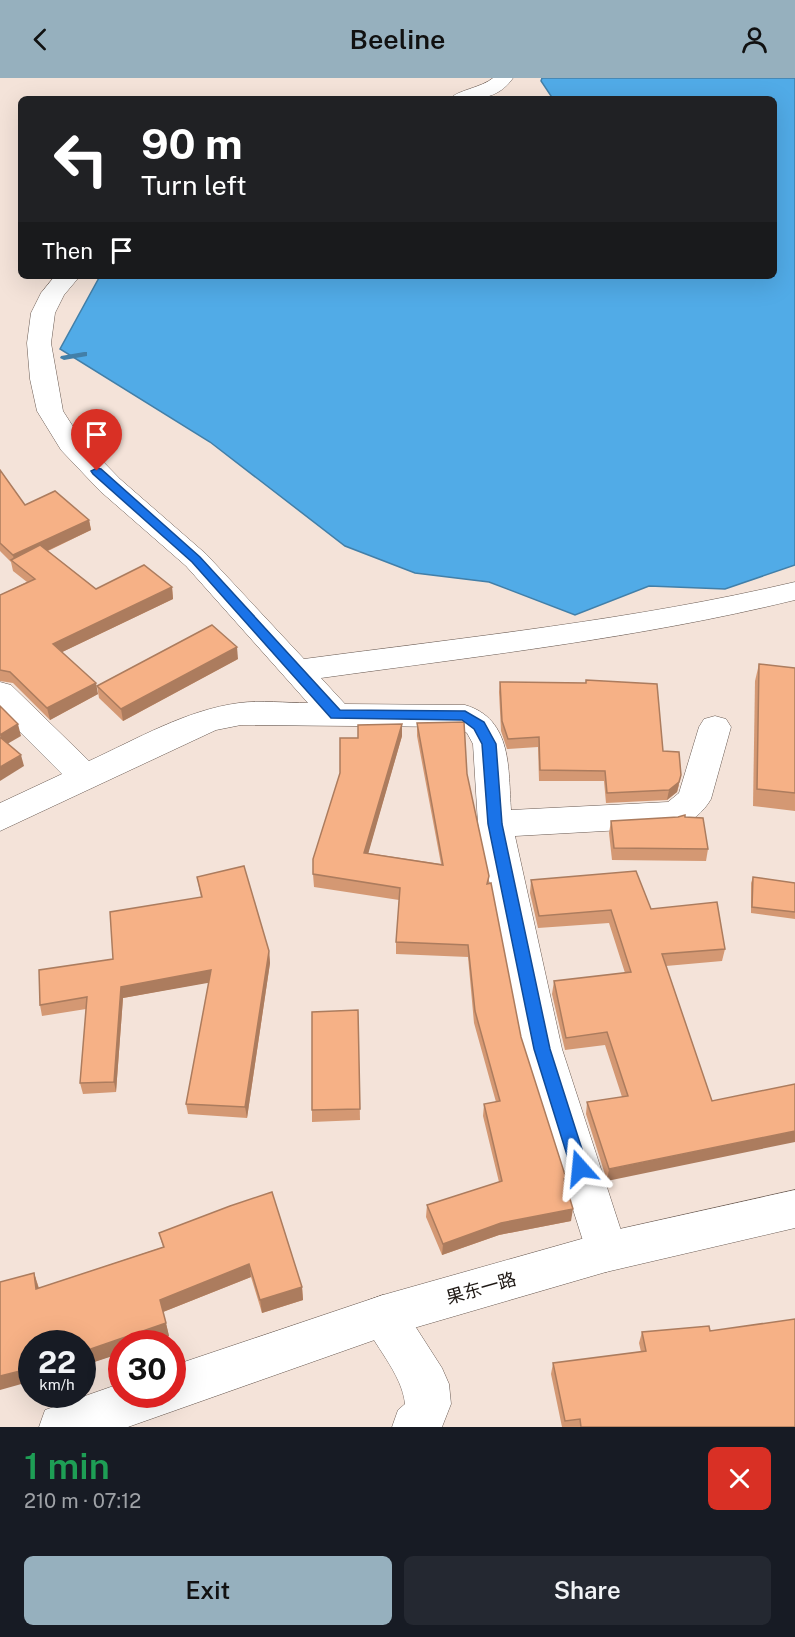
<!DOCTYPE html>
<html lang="en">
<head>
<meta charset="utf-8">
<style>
  :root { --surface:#171b24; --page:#242831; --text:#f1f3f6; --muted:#9ea1a6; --accent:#96b0be }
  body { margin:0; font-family:"Public Sans","Noto Sans SC",sans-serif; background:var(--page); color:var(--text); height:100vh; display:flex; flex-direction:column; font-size:22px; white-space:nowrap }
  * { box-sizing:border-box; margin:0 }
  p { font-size:20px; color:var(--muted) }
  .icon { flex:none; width:33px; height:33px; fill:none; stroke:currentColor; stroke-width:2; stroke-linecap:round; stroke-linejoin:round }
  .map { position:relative; height:1349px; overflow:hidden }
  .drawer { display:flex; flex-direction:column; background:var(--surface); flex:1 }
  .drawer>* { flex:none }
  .hud { position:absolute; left:18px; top:18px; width:759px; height:183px; border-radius:9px; box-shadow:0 6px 24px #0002; background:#202124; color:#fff; overflow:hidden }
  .speed { position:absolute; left:18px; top:1252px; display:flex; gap:12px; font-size:30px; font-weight:700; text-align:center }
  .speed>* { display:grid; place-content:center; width:78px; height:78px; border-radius:50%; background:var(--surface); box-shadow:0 6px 24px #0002; line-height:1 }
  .speed small { font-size:15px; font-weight:400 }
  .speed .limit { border:9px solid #d22; background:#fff; color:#111 }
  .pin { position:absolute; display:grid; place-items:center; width:51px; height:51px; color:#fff; margin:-62px -26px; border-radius:50% 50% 50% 0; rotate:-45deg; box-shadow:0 0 6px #0007 }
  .pin .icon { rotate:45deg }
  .me { position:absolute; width:66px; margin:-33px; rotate:342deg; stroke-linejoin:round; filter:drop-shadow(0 0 4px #0008) }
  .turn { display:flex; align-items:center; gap:21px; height:126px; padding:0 24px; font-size:27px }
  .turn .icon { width:78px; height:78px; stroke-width:2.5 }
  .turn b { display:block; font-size:42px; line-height:51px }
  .then { display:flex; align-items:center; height:57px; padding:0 24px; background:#0003; gap:12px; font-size:22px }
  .round { display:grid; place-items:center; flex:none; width:63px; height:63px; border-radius:9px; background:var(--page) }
  .overview { display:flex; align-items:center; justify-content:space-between; height:102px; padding:0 24px }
  h1 { font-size:36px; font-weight:600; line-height:45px; color:#1e9e55 }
  .action { display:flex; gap:12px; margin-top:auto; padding:12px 24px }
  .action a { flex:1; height:69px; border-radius:9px; background:var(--accent); color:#111; font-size:24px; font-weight:600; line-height:69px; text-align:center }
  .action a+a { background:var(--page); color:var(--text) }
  header { display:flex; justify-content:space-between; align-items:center; height:78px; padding:0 24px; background:var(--accent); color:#111; font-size:27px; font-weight:600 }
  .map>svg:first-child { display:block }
  .water { fill:#51abe7; stroke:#427fa8; stroke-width:1.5 }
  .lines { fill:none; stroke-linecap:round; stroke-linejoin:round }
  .stream { fill:#427fa8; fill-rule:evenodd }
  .minor-casing { stroke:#695a52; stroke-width:1 }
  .secondary-casing { stroke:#695a52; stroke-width:1 }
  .minor { fill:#fff; fill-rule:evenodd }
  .secondary { fill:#fff; fill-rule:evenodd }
  .wall { fill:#d49873 }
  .shaded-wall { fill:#ac7c5e }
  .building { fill:#f6b186; stroke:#ac7c5e; stroke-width:1.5 }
  .route { fill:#1a73e8; stroke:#114b97; stroke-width:1.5 }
  .labels { text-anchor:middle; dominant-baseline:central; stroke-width:6; stroke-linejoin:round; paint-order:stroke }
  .near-street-label { font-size:18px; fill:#1e1814; stroke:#fff }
</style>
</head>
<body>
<header><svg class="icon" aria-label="back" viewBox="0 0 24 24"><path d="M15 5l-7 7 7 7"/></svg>Beeline<svg class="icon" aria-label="person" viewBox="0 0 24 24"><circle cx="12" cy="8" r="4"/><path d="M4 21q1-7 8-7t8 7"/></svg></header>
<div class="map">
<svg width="795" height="1349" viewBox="0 0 795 1349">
  <rect width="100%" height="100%" fill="#f4e3d9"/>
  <path class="water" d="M542,0H795V487L725,511L649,508L575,537L489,504L415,495L345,468L210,364L60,271L100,198H774V21H553L541,3Z"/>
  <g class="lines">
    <path class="stream" d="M84,274H87V278L64,282L60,280L61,278Z"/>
    <defs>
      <g id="minor">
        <path d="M493,0H513C497,23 475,21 450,21C457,12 481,10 493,0Z"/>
        <path d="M55,198H80L64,217L55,235L51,265L63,333L81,361L120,401L206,476L304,581C468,559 634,542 795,504V522C640,560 479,578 321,600L345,626L465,627C513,641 508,692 511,732L668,724L679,715L699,649L704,641L715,638L726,641L731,649L711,721C703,735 691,744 676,749L515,758L562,971L628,1174L621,1188L606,1194L591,1188L522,971L478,746L473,666L467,655L458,649L241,647L216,652L0,753V725L62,696L0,634V604L11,607L89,683C137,661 186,632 239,625C261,622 286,625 308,625L186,488L100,413L61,372L37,333L30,301L27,265L31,235L41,215Z"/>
        <path d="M383,1217L399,1223L442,1290L449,1306L451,1326L442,1349H392L398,1332L405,1326C402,1295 373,1267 361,1238L367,1223Z"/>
      </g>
      <path id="secondary" d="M795,1112V1150L606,1194L383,1259L128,1349H39L45,1332L122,1305V1317H172V1288L383,1217L606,1154Z"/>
    </defs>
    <use href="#minor" class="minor-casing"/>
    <use href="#secondary" class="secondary-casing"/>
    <use href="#minor" class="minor"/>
    <use href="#secondary" class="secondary"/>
  </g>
  <g class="wall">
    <path d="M0,392L25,427L89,442L91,452L48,473L96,511L172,509L173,521L62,574L98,616L50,642L13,605L0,603V517L27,504L13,493L11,484L0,473Z"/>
    <path d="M238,581L123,643L99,620L97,608Z"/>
    <path d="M759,586L795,590V733L753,728L755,603Z"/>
    <path d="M500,604L663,673L679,707L677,714L667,722L606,725L604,703H539L538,669L507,671L501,653L499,614Z"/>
    <path d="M417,645L467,696L489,798V806L521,959L565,1106L571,1143L499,1157L442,1177L426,1139L427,1127L499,1104L483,1038L484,1026L496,1024L474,945L468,879L396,876V864L399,822L314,809L313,796L402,646V658L368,775L441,786L417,658Z"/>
    <path d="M685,739L708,771L706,783L612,782L609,755L611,743Z"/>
    <path d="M197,799L269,873L270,885L247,1040L188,1036L186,1026L209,904L123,920L116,1014L83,1016L80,1005L86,931L42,938L40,927L113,881L201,819Z"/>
    <path d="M753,799L795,805V841L751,835V805Z"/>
    <path d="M531,802L651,831L725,871L722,883L666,888L607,1103L586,1036L587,1024L622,1019L605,967L565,972L552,916L554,903L625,895L609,845L538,850L530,815Z"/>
    <path d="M358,932L360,1042L312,1044V1032Z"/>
    <path d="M230,1128L302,1209L303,1222L262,1235L251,1199L163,1234L169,1258L82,1288V1266H32L34,1195L39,1210L163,1169L159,1155Z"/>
    <path d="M710,1253L795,1349H562L551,1296L553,1285L641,1274L639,1265L642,1254Z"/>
  </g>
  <g class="shaded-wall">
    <path d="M89,442L91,452L17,487L14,484L13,477Z"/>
    <path d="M172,509L173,521L56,577L53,566Z"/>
    <path d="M237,569L238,581L123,643L121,631Z"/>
    <path d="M96,605L98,616L50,642L47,630Z"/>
    <path d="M18,646L21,658L2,669L0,657Z"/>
    <path d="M402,646V658L365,787L364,775Z"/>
    <path d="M21,677L24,688L0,703V689Z"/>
    <path d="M681,697L677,714L667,722L669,712Z"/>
    <path d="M269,873L270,885L247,1040L245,1029Z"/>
    <path d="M211,892L213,904L123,920L116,1014L114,1004L121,909Z"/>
    <path d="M795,1053V1064L607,1103L609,1091Z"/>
    <path d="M573,1131L571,1143L499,1157L442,1177L443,1166L501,1145Z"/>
    <path d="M249,1186L251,1199L163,1234L160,1222Z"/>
    <path d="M34,1195L38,1208L41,1224L36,1211Z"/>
    <path d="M302,1209L303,1222L262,1235L260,1222Z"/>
    <path d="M166,1245L169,1258L146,1266H122V1275L82,1288V1274Z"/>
    <path d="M32,1290V1303L0,1312V1298Z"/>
  </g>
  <g class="building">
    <path d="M0,392L25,427L55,413L89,442L13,477L0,465Z"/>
    <path d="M40,467L96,511L144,487L172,509L53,566L96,605L47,630L10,594L0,592V517L35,501L11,482Z"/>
    <path d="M212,547L237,569L121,631L97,608Z"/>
    <path d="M759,586L795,590V715L757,711Z"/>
    <path d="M586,602L657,606L663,673L679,674L681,697L679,704L669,712L607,715L605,693L540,692L539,659L508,661L502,643L500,604L586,605Z"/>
    <path d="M0,628L18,646L0,657Z"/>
    <path d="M464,644L467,696L489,798L487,806L491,805L521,959L566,1100L564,1101L573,1131L501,1145L443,1166L427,1127L502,1103L484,1026L500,1023L475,933L468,867L396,864L400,810L313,796V781L340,695V660H358V647L402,646L364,775L443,787L417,645Z"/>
    <path d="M0,659L21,677L0,689Z"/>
    <path d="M685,737V739L703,740L708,771L614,770L611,743L678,739Z"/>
    <path d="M244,788L269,873L245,1029L186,1026L211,892L121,909L114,1004L80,1005L87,919L40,927L39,892L113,881L110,834L202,819L197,799Z"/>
    <path d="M636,793L651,831L717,824L725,871L662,876L712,1023L795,1006V1053L609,1091L587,1024L628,1018L607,954L566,960L554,903L631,894L611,832L539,838L531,802Z"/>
    <path d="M753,799L795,805V834L752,829Z"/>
    <path d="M358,932L360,1031L312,1032V934Z"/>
    <path d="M272,1114L302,1209L260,1222L249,1186L160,1222L166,1245L82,1274V1266H32V1290L0,1298V1204L34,1195L36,1211L164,1169L159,1155L230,1128Z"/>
    <path d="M795,1241V1349H581L580,1341L565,1343L553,1285L646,1273L642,1254L709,1248L710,1253Z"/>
  </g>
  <path class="route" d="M97,390L101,391L200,479L340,632L465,633L484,644L496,666L502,746L550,971L588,1090L586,1096L580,1098L574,1096L571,1090L534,971L488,746L482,666L474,651L462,642L331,640L192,484L93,396L91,393Z"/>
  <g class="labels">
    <g class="near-street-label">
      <text transform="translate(481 1210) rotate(-16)">果东一路</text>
    </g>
  </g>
</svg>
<div class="speed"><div>22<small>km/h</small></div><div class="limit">30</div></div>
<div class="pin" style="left:97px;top:393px;background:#d93025"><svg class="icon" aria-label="arrive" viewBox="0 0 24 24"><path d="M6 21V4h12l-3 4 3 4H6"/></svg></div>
<svg class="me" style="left:580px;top:1090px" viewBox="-20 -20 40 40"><path d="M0-17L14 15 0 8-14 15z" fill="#1a73e8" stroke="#fff" stroke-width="4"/></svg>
<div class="hud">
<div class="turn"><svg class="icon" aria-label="left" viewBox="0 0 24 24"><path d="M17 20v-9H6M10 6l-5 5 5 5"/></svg><div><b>90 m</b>Turn left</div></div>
<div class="then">Then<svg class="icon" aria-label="arrive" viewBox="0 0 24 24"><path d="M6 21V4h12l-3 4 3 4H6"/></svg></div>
</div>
</div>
<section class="drawer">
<div class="overview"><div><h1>1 min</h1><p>210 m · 07:12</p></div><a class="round" style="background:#d93025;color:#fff"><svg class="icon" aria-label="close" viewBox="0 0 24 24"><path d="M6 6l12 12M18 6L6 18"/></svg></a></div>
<div class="action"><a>Exit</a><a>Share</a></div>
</section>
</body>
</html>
